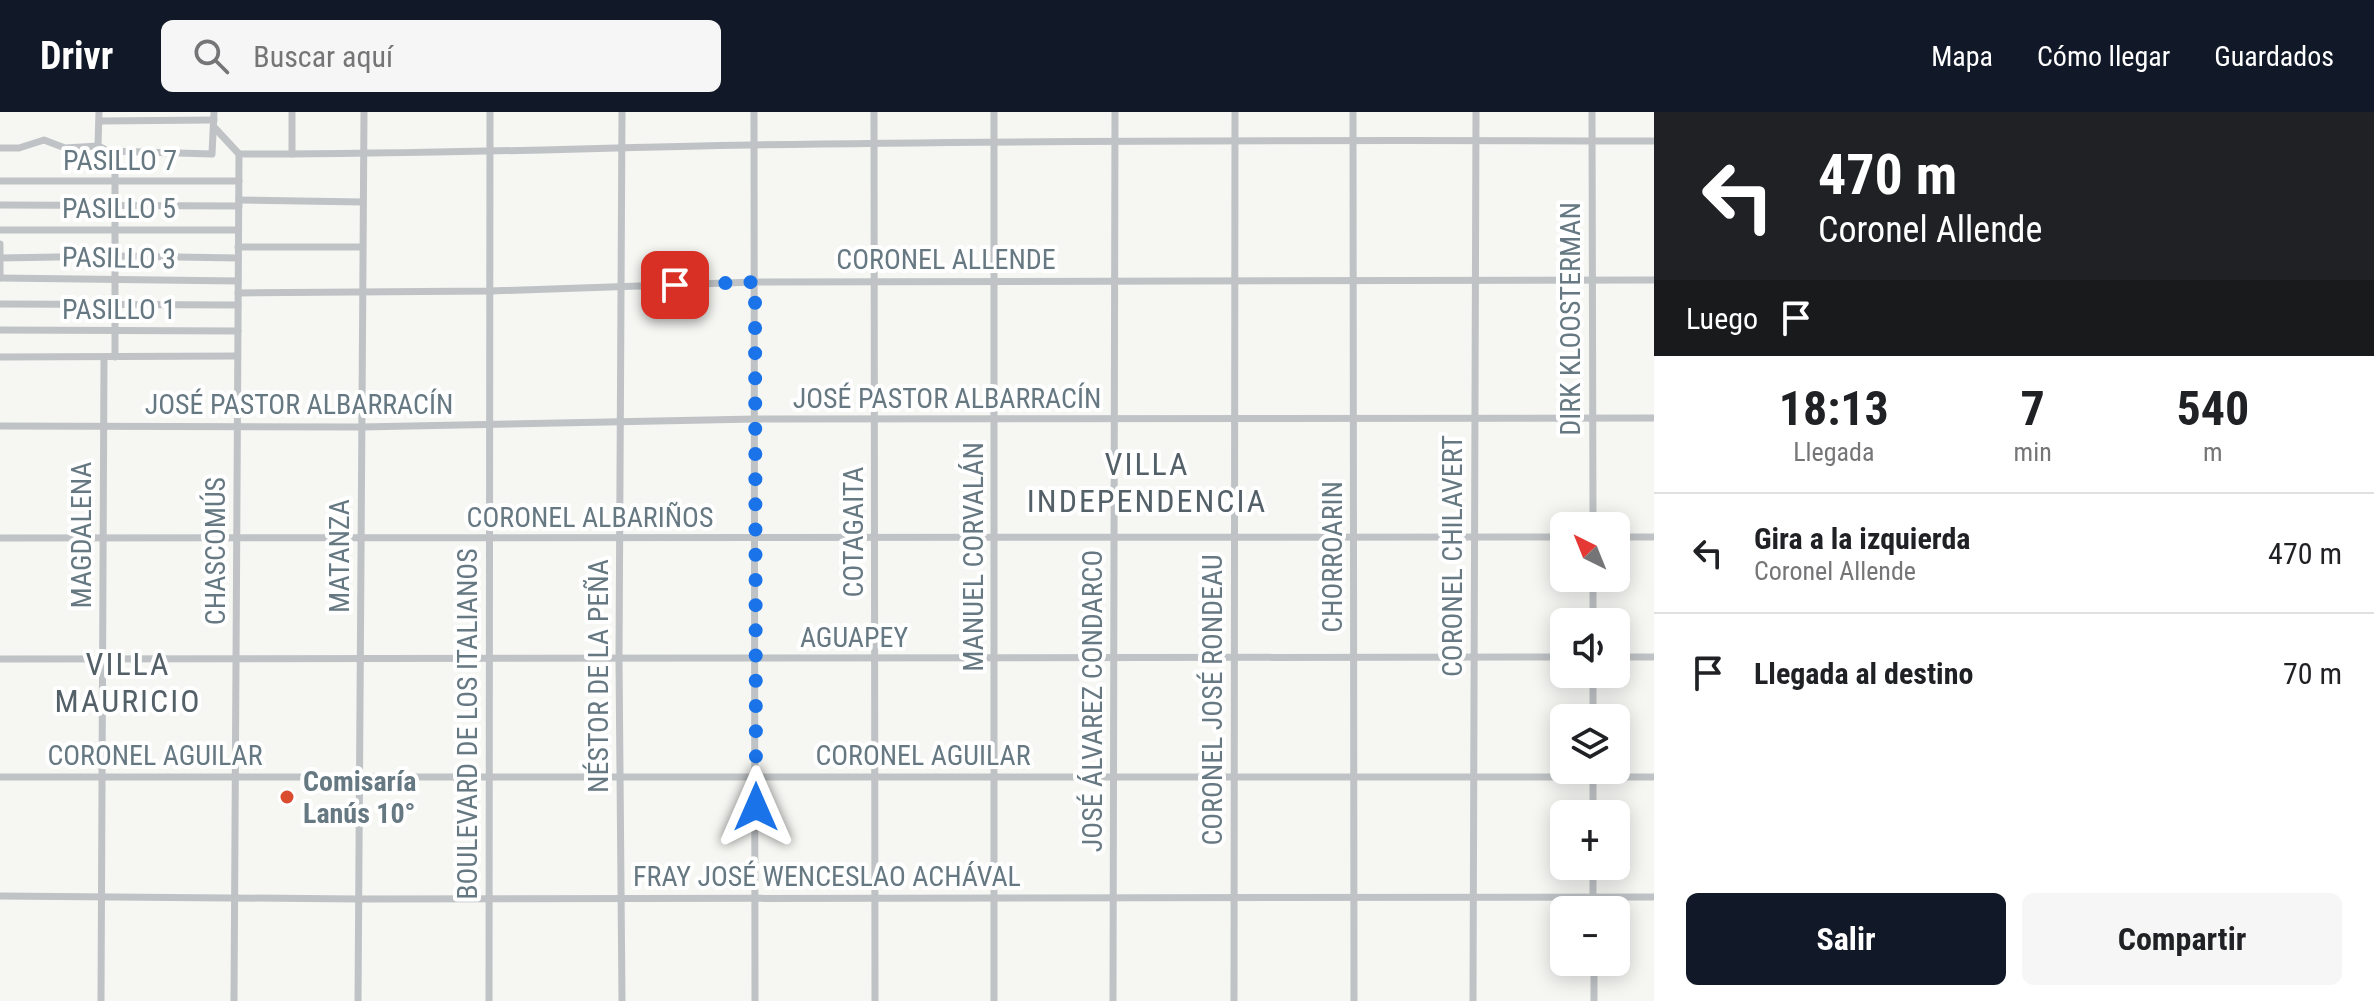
<!DOCTYPE html>
<html lang="es">
<head>
<meta charset="utf-8">
<style>
  :root { --surface:#fff; --page:#f6f6f6; --text:#202124; --muted:#757577; --line:#e0e0e0; --accent:#111827 }
  body { margin:0; font-family:"Roboto Condensed",sans-serif; background:var(--page); color:var(--text); height:100vh; display:flex; flex-direction:column; font-size:30px; white-space:nowrap }
  * { box-sizing:border-box; margin:0 }
  p { font-size:26px; color:var(--muted) }
  .icon { flex:none; width:44px; height:44px; fill:none; stroke:currentColor; stroke-width:2; stroke-linecap:round; stroke-linejoin:round }
  .map { position:relative; flex:1; overflow:hidden }
  .drawer { display:flex; flex-direction:column; background:var(--surface); width:720px }
  .drawer>* { flex:none }
  .guide { background:#202124; color:#fff; overflow:hidden }
  .needle { width:52px; rotate:317deg }
  .tools { position:absolute; left:1550px; top:400px; display:grid; gap:16px }
  .tools a { display:grid; place-items:center; width:80px; height:80px; border-radius:12px; background:var(--surface); box-shadow:0 4px 20px #0003; font-size:40px }
  .pin { position:absolute; display:grid; place-items:center; width:68px; height:68px; color:#fff; margin:-34px; border-radius:16px; box-shadow:0 4px 12px #0006 }
  .me { position:absolute; width:88px; margin:-44px; rotate:0deg; stroke-linejoin:round; filter:drop-shadow(0 0 6px #0008) }
  .turn { display:flex; align-items:center; gap:28px; height:168px; padding:0 32px; font-size:36px }
  .turn .icon { width:104px; height:104px; stroke-width:2.5 }
  .turn b { display:block; font-size:56px; line-height:68px }
  .then { display:flex; align-items:center; height:76px; padding:0 32px; background:#0003; gap:16px; font-size:30px }
  .eta { display:flex; justify-content:space-evenly; align-items:center; height:136px; text-align:center }
  .eta b { font-size:48px; font-weight:700; line-height:56px }
  .button { display:flex; gap:16px; margin-top:auto; padding:16px 32px }
  .button a { flex:1; height:92px; border-radius:12px; background:var(--accent); color:#fff; font-size:32px; font-weight:700; line-height:92px; text-align:center }
  .button a+a { background:var(--page); color:var(--text) }
  ul { padding:0; list-style:none }
  li { display:flex; align-items:center; gap:24px; height:120px; padding:0 32px; border-top:2px solid var(--line) }
  li div { flex:1 }
  li b { display:block; font-size:30px }
  li em { font-style:normal }
  header { display:flex; align-items:center; gap:48px; box-sizing:border-box; height:112px; padding:0 40px; background:var(--accent); color:#fff }
  header strong { font-size:38px }
  nav { display:flex; gap:44px; margin-inline-start:auto; font-size:28px }
  .search { width:560px; height:72px; background:var(--page); display:flex; align-items:center; gap:20px; box-sizing:border-box; padding:0 28px; border-radius:12px; color:var(--muted); font-size:30px }
  main { display:flex; flex:1; min-height:0 }
  .map>svg:first-child { display:block }
  .lines { fill:none; stroke-linecap:round; stroke-linejoin:round }
  .street { stroke:#bfc3c6; stroke-width:7 }
  .route { stroke:#1a73e8; stroke-width:14; stroke-dasharray:0 25.2 }
  .poi-dot { fill:#da4c2f; stroke:#fff; stroke-width:3 }
  .labels { text-anchor:middle; dominant-baseline:central; stroke-width:8; stroke-linejoin:round; paint-order:stroke }
  .street-label { font-size:28px; fill:#667882; stroke:#fff }
  .poi-label { font-size:28px; font-weight:bold; fill:#667882; stroke:#fff; text-anchor:start }
  .quarter-label { font-size:32px; letter-spacing:2px; fill:#546068; stroke:#fff }
</style>
</head>
<body>
<header>
<strong>Drivr</strong>
<div class="search"><svg class="icon" aria-label="search" viewBox="0 0 24 24"><circle cx="10" cy="10" r="6"/><path d="M15 15l6 6"/></svg>Buscar aquí</div>
<nav><a>Mapa</a><a>Cómo llegar</a><a>Guardados</a></nav>
</header>
<main>
<div class="map">
<svg width="1654" height="889" viewBox="0 0 1654 889">
  <rect width="100%" height="100%" fill="#f6f6f3"/>
  <g class="lines">
    <g class="street">
      <path d="M292,0V42"/>
      <path d="M754,0L755,889"/>
      <path d="M874,0L875,889"/>
      <path d="M1353,0L1354,889"/>
      <path d="M1592,0L1593,414"/>
      <path d="M99,9L214,8"/>
      <path d="M214,15L239,42L234,889"/>
      <path d="M98,34L99,0"/>
      <path d="M0,36H19L44,28L65,36L98,34L108,39L212,42L214,0"/>
      <path d="M239,42C410,43 580,36 751,33C1052,28 1353,28 1654,29"/>
      <path d="M0,69H239"/>
      <path d="M239,88L363,90"/>
      <path d="M0,93L239,94"/>
      <path d="M0,118H238"/>
      <path d="M0,132V166"/>
      <path d="M238,135H362"/>
      <path d="M0,146L115,144L238,146"/>
      <path d="M0,166L238,169"/>
      <path d="M238,181L490,179L755,170L1654,168"/>
      <path d="M0,192L238,193"/>
      <path d="M0,218L238,219"/>
      <path d="M0,245L237,244"/>
      <path d="M115,245V39"/>
      <path d="M0,314L361,315L756,307L1654,306"/>
      <path d="M1616,425H1654"/>
      <path d="M0,426L1564,425"/>
      <path d="M1593,510V466"/>
      <path d="M1616,545H1654"/>
      <path d="M0,547L1564,545"/>
      <path d="M1593,562V606"/>
      <path d="M0,665H1654"/>
      <path d="M1593,702V658"/>
      <path d="M0,784L359,787L1654,785"/>
      <path d="M1593,798V754"/>
      <path d="M1594,850V889"/>
      <path d="M101,889L104,245"/>
      <path d="M358,889L364,0"/>
      <path d="M489,889L490,0"/>
      <path d="M622,889L619,547L622,0"/>
      <path d="M994,889V0"/>
      <path d="M1113,889L1115,0"/>
      <path d="M1234,889L1235,0"/>
      <path d="M1473,889L1476,0"/>
    </g>
  </g>
  <g class="lines">
    <path class="route" d="M675,173L755,170L756,695"/>
  </g>
  <circle class="poi-dot" cx="287" cy="685" r="8"/>
  <g class="labels">
    <g class="street-label">
      <text x="120" y="48">PASILLO 7</text>
      <text x="119" y="96">PASILLO 5</text>
      <text transform="translate(119 146) rotate(1)">PASILLO 3</text>
      <text x="946" y="147">CORONEL ALLENDE</text>
      <text x="119" y="197">PASILLO 1</text>
      <text transform="translate(1570 207) rotate(-90)">DIRK KLOOSTERMAN</text>
      <text x="947" y="286">JOSÉ PASTOR ALBARRACÍN</text>
      <text x="299" y="292">JOSÉ PASTOR ALBARRACÍN</text>
      <text x="590" y="405">CORONEL ALBARIÑOS</text>
      <text transform="translate(853 420) rotate(-90)">COTAGAITA</text>
      <text transform="translate(81 423) rotate(-90)">MAGDALENA</text>
      <text transform="translate(215 439) rotate(-90)">CHASCOMÚS</text>
      <text transform="translate(339 444) rotate(-90)">MATANZA</text>
      <text transform="translate(1452 444) rotate(-90)">CORONEL CHILAVERT</text>
      <text transform="translate(973 445) rotate(-90)">MANUEL CORVALÁN</text>
      <text transform="translate(1332 445) rotate(-90)">CHORROARIN</text>
      <text x="854" y="525">AGUAPEY</text>
      <text transform="translate(598 564) rotate(-90)">NÉSTOR DE LA PEÑA</text>
      <text transform="translate(1212 588) rotate(-90)">CORONEL JOSÉ RONDEAU</text>
      <text transform="translate(1092 589) rotate(-90)">JOSÉ ÁLVAREZ CONDARCO</text>
      <text transform="translate(467 612) rotate(-90)">BOULEVARD DE LOS ITALIANOS</text>
      <text x="155" y="643">CORONEL AGUILAR</text>
      <text x="923" y="643">CORONEL AGUILAR</text>
      <text x="827" y="764">FRAY JOSÉ WENCESLAO ACHÁVAL</text>
    </g>
    <g class="poi-label">
      <text x="303" y="669">Comisaría<tspan x="303" dy="32">Lanús 10°</tspan></text>
    </g>
    <g class="quarter-label">
      <text x="1147" y="352">VILLA<tspan x="1147" dy="37">INDEPENDENCIA</tspan></text>
      <text x="128" y="552">VILLA<tspan x="128" dy="37">MAURICIO</tspan></text>
    </g>
  </g>
</svg>
<div class="tools">
<a><svg class="needle" viewBox="-14 -14 28 28"><path d="M0-13l5 13h-10z" fill="#e53935"/><path d="M0 13l5-13h-10z" fill="#757577"/></svg></a>
<a><svg class="icon" aria-label="sound" viewBox="0 0 24 24"><path d="M4 9h4l5-4v14l-5-4H4zM17 9q2 3 0 6"/></svg></a>
<a><svg class="icon" aria-label="layers" viewBox="0 0 24 24"><path d="M12 4l9 5-9 5-9-5zM3 14l9 5 9-5"/></svg></a>
<a>+</a>
<a>−</a>
</div>
<div class="pin" style="left:675px;top:173px;background:#d93025"><svg class="icon" aria-label="arrive" viewBox="0 0 24 24"><path d="M6 21V4h12l-3 4 3 4H6"/></svg></div>
<svg class="me" style="left:756px;top:695px" viewBox="-20 -20 40 40"><path d="M0-17L14 15 0 8-14 15z" fill="#1a73e8" stroke="#fff" stroke-width="4"/></svg>
</div>
<section class="drawer">
<div class="guide">
<div class="turn"><svg class="icon" aria-label="left" viewBox="0 0 24 24"><path d="M17 20v-9H6M10 6l-5 5 5 5"/></svg><div><b>470 m</b>Coronel Allende</div></div>
<div class="then">Luego<svg class="icon" aria-label="arrive" viewBox="0 0 24 24"><path d="M6 21V4h12l-3 4 3 4H6"/></svg></div>
</div>
<div class="eta">
<div><b>18:13</b><p>Llegada</p></div>
<div><b>7</b><p>min</p></div>
<div><b>540</b><p>m</p></div>
</div>
<ul>
<li><svg class="icon" aria-label="left" viewBox="0 0 24 24"><path d="M17 20v-9H6M10 6l-5 5 5 5"/></svg><div><b>Gira a la izquierda</b><p>Coronel Allende</p></div><em>470 m</em></li>
<li><svg class="icon" aria-label="arrive" viewBox="0 0 24 24"><path d="M6 21V4h12l-3 4 3 4H6"/></svg><div><b>Llegada al destino</b></div><em>70 m</em></li>
</ul>
<div class="button"><a>Salir</a><a>Compartir</a></div>
</section>
</main>
</body>
</html>
